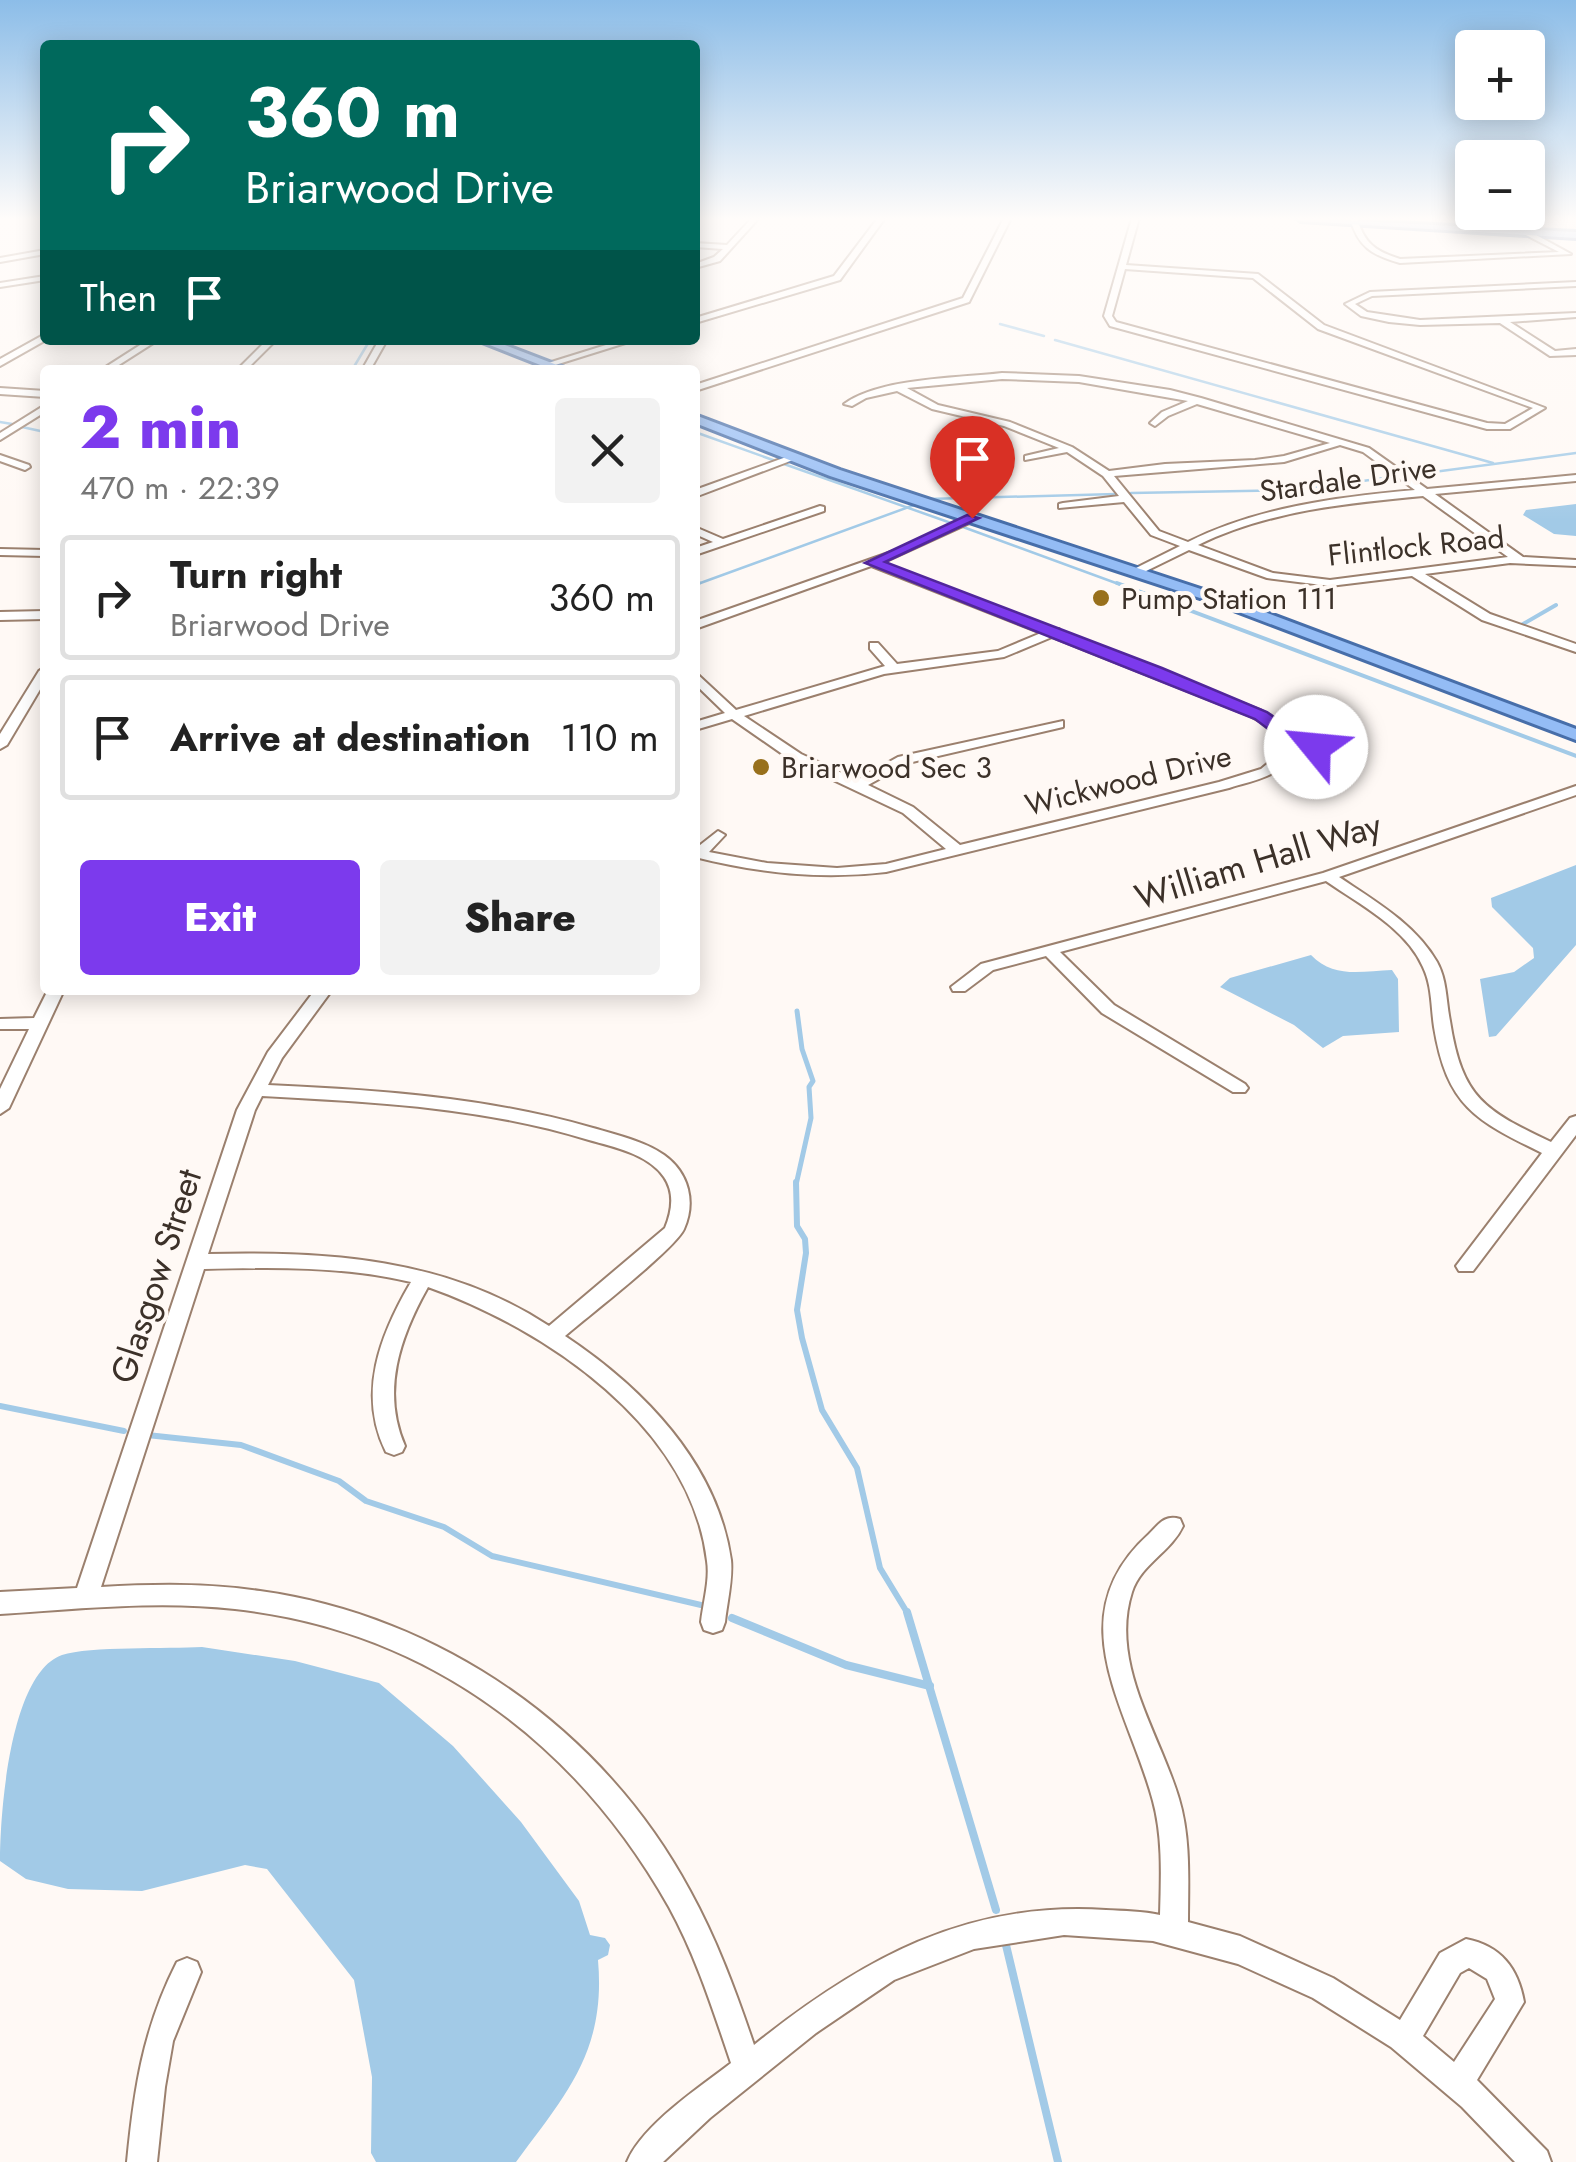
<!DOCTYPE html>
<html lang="en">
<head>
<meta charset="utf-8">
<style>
  :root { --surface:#fff; --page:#f2f2f2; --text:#222; --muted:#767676; --line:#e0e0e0; --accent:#7c3aed }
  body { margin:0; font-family:Jost,sans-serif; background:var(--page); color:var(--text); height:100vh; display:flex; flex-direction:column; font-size:38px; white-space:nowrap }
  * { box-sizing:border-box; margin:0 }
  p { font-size:32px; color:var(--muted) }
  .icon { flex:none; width:55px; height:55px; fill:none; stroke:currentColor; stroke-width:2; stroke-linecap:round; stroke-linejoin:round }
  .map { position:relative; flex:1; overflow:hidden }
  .details { position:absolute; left:40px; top:365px; width:660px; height:630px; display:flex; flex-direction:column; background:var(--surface); border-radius:10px; box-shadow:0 5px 25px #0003 }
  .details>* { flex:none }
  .guide { position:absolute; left:40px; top:40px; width:660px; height:305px; border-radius:10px; box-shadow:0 5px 25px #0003; background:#00695c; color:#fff; overflow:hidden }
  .controls { position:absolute; left:1455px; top:30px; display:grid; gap:20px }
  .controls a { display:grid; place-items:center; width:90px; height:90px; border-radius:10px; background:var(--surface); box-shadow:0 5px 25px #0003; font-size:50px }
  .pin { position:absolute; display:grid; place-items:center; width:85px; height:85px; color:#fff; margin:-102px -42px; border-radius:50% 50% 50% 0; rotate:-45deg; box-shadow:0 0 10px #0007 }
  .pin .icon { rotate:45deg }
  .me { position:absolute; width:110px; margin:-55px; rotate:298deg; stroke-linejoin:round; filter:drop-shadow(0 0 8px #0008) }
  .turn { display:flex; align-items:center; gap:35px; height:210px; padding:0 40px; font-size:45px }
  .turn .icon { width:130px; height:130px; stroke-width:2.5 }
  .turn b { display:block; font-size:70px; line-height:85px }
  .then { display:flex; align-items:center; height:95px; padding:0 40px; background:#0003; gap:20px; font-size:38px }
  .round { display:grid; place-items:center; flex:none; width:105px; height:105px; border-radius:10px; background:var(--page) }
  .head { display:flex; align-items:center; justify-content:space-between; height:170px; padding:0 40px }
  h1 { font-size:60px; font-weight:800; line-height:75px; color:var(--accent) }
  .button { display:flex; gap:20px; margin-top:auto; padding:20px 40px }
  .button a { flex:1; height:115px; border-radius:10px; background:var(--accent); color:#fff; font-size:40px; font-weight:800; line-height:115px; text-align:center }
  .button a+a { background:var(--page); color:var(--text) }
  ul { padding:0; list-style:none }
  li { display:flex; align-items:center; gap:30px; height:125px; margin:0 20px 15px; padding:0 20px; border:5px solid var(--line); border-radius:10px }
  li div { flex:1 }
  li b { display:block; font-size:38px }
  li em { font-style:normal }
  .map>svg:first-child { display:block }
  .industrial { fill:#fcece8 }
  .water { fill:#a2cae7 }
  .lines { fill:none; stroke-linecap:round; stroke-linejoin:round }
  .stream-far4 { stroke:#a2cae7; stroke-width:2.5 }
  .stream-far3 { stroke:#a2cae7; stroke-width:4 }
  .stream-far2 { stroke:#a2cae7; stroke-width:5 }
  .stream-far1 { stroke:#a2cae7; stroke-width:6 }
  .stream { stroke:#a2cae7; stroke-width:8 }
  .minor-casing { stroke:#9b806e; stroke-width:4 }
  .major-casing { stroke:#476ea9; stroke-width:6 }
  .minor { fill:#fff; fill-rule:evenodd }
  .major { fill:#94bcf5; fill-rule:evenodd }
  .route { fill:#7c3aed; stroke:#51269a; stroke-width:2.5 }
  .poi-dot { fill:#98701c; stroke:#fff9f5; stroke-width:4 }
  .labels { text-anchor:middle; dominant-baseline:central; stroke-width:8; stroke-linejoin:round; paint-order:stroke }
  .far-street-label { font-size:30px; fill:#3c3129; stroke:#fff9f5 }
  .far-poi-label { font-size:30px; fill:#3c3129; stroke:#fff9f5; text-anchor:start }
  .street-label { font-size:35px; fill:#3c3129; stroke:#fff9f5 }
</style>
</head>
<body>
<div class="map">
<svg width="1576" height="2162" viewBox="0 0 1576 2162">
  <rect width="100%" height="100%" fill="#fff9f5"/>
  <path class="industrial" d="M1454,218H1576V231L1465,225Z"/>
  <g class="water">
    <path d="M1576,504V536L1554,534L1523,515L1526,510Z"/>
    <path d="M1576,865V945L1496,1036L1489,1037L1480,979L1514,972L1534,958L1533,948L1492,907L1491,898Z"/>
    <path d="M1311,955C1334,979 1362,971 1392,970L1398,979L1399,1032L1343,1036L1323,1048L1294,1025L1220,987L1230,978Z"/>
    <path d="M202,1647L295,1661L379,1683L453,1746L521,1822L579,1901L590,1935L605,1938L610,1945L608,1955L598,1960C606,2051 567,2093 516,2162H376L371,2153L372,2077L354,1980L267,1869L245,1865L142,1891L68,1889L26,1879L0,1861C0,1813 10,1673 62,1655C89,1646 169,1649 202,1647Z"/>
  </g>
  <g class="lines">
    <g class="stream-far4">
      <path d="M1000,324L1044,336"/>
      <path d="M1055,340L1493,463"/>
      <path d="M352,370L370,340"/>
      <path d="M0,422L12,424"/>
      <path d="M22,427L45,432"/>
      <path d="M695,432L773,460"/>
      <path d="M784,464L951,523"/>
      <path d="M1411,475L1576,453"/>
      <path d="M1131,493L1299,490L1398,476"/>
      <path d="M928,499L1116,494"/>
      <path d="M963,527L1124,586"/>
      <path d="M695,585L917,504"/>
    </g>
    <g class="stream-far3">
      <path d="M1117,583L1576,756"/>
      <path d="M695,585L699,583"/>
      <path d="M1518,627L1556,605"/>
    </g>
    <path class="stream-far2" d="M796,1185L811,1118L809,1087L813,1081L802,1049L797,1011"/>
    <g class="stream-far1">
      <path d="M796,1182L797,1226L805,1239L806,1253L797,1310L802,1338L822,1410L857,1468L880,1568L908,1614"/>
      <path d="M0,1406L124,1431"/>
      <path d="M147,1435L241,1445L339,1481L366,1501L444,1527L492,1556L701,1605"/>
    </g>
    <g class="stream">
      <path d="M907,1612L996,1910"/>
      <path d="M732,1618L846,1665L930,1686"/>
      <path d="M1005,1941L1058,2162"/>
    </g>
    <defs>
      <g id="minor">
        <path d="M752,218H759L720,261L695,268V264L714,257L723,249L695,247V243L727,245Z"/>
        <path d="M878,218H885L840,280L695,323V318L834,276Z"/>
        <path d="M1004,218H1011L969,302L695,391V385L963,298Z"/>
        <path d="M1132,218H1139L1126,265L1258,274L1324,325L1545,408L1510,429H1487L1110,326L1104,316ZM1125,269L1253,278L1318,329L1533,408L1505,424L1487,423L1116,322L1112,316Z"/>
        <path d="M1350,218H1357C1364,243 1375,251 1400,259L1559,252L1524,234L1527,230L1571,254L1400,263C1372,255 1358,247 1350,218Z"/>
        <path d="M45,250V254L0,262V258Z"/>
        <path d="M45,276V280L0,287V283Z"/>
        <path d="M1576,282V286L1372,296L1355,304L1367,312L1420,320L1576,313V317L1510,322L1555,351L1576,349V355L1550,356L1500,323L1420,325L1389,322L1361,316L1345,304L1370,292Z"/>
        <path d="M45,334L46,340L0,366V359Z"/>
        <path d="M148,340H158L111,370H101Z"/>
        <path d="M267,340H276L246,370H237Z"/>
        <path d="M379,340H387L370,370H362Z"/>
        <path d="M622,340H635L552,366L545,364Z"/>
        <path d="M1002,373L1079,376L1170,390L1201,398L1369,448L1427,489L1576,475V481L1435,494L1523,557L1576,560V566L1510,563L1425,574L1490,614L1576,644V652L1482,620L1412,576L1330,586L1267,578L1189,550L1142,573H1134V569L1180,546L1151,535L1124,502L1059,508V504L1063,503L1119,496L1103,476L1067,452L1025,460V456L1059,448L1004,426L932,409L897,391L866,398L852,406L844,404C879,378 958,378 1002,373ZM1002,379L1079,382L1188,401L1162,412L1150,423L1155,426L1168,416L1197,404L1330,443L1284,456L1255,460L1165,464L1109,471L1072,447L1010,422L938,405L907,388ZM1340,445L1363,452L1415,490C1338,497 1258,507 1188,542L1159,531L1114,476L1284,462ZM1423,496L1508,557L1330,580L1273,573L1198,545C1267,511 1347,503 1423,496Z"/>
        <path d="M0,388L45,391V397L0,394Z"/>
        <path d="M45,405V412L0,440V433Z"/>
        <path d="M0,455L29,465L30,467L25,470L0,461Z"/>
        <path d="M789,456L798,458L695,497V490Z"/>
        <path d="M820,506L824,507V511L695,555V548L713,542L695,534V527L723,539Z"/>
        <path d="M972,515L976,516V520L882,563L1052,629H1059L1061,632L1260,710L1279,721L1292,741L1344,745L1351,749L1344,753L1292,749C1288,776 1250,781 1229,788L886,872C820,880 759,873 695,857V849L718,831L725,835L709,852L767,863L837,868L886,864L946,849L903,813L791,760L732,719L695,730V722L725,713L695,684V672L736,710L885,666L870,649V643H878L897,664L998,651L1041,633L871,566L695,629V621L894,551ZM1052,637L1250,716C1271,727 1278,730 1278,755L1261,769L1219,782L960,845L913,807L868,785L908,763L1063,727V721L898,757L857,780L801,754L744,716L884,674L1004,657Z"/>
        <path d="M0,549L45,550V556L0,555Z"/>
        <path d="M45,611V619L0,620V612Z"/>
        <path d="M45,667V681L7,745L0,749V734L39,671Z"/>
        <path d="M1576,786V795L1339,877C1375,901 1415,924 1437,962C1447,980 1446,1001 1450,1021C1462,1098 1484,1110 1551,1142L1570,1118L1576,1116V1135L1473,1271H1459L1456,1266L1542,1153C1475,1120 1447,1106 1434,1027C1431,1007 1432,985 1423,967C1406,928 1359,904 1326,881L1060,952L1114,1005L1245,1084L1248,1088L1245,1092H1233L1102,1013L1046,956L993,970L965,991H953L951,987L981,964L1323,873Z"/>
        <path d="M48,990H64L9,1108L0,1114V1089L29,1029H0V1019L34,1018Z"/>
        <path d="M315,990H332L282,1058L268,1085C378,1090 486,1097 593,1128C617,1135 644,1141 664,1155C689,1173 696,1202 684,1229C675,1249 587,1317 565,1336C643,1388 717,1463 731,1560C733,1579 727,1603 725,1622L722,1630L713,1633L704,1630L701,1622C703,1603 710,1580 707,1561C691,1426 546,1329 428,1287C400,1337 381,1391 405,1446L402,1452L394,1455L386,1452C357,1394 380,1335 411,1282C343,1266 273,1267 204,1269L101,1587C154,1584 207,1583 260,1591C441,1616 604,1730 690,1891C717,1940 736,1992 754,2045C862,1959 965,1901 1106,1910C1124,1911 1143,1911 1160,1915C1161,1877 1163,1838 1153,1801C1128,1707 1057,1617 1149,1534C1159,1524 1165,1514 1180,1519L1183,1526C1171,1552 1141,1564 1132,1592C1109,1663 1160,1734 1179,1799C1191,1839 1188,1882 1188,1922L1240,1936L1333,1978L1400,2020L1440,1953L1466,1939C1501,1946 1518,1968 1524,2002L1477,2080L1547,2151L1551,2162H1515L1462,2107L1391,2047L1313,1998L1238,1964L1153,1941L1064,1935L974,1949L894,1980L816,2033L710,2118L663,2162H627C642,2125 700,2087 731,2063C713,2010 696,1956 669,1907C576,1742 426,1630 235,1609C157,1600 78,1609 0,1614V1592L77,1588L237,1110L268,1052ZM262,1096C373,1102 482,1107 589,1140C614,1147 648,1154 664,1177C675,1193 672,1211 665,1228L549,1326C446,1258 328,1251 208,1254L255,1110ZM1469,1968L1487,1979L1495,1999L1454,2062L1423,2036L1460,1973Z"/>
        <path d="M187,1958L197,1962L201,1972L173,2041L165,2087L157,2162H127C134,2089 143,2029 177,1962Z"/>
      </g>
      <g id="major">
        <path d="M1297,218L1576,232V238L1301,221Z"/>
        <path d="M477,340H492L570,370H553Z"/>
        <path d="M695,415L840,470L1225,597L1576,729V740L1215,603L830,476L695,423Z"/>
      </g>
    </defs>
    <use href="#minor" class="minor-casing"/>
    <use href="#major" class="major-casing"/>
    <use href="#minor" class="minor"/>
    <use href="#major" class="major"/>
  </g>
  <linearGradient id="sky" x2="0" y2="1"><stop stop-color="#8cbde8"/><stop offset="0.42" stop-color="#fffcfa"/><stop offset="1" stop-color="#fffcfa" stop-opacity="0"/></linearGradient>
  <rect width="1576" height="521" fill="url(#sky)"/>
  <path class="route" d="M967,515L979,518L885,562L1162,668L1267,712L1285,725L1294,740L1316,742L1324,747L1316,752L1281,748L1272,732L1255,719L865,563Z"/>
  <g class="poi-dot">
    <circle cx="1101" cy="598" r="10"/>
    <circle cx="761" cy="767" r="10"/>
  </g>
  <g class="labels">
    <g class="far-street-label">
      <text transform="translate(1348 479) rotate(-8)">Stardale Drive</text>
      <text transform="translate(1416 546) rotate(-6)">Flintlock Road</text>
      <text transform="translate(1128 780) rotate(-14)">Wickwood Drive</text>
    </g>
    <g class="far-poi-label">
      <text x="1121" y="598">Pump Station 111</text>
      <text x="781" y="767">Briarwood Sec 3</text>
    </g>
    <g class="street-label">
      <text transform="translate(1258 861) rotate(-17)">William Hall Way</text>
      <text transform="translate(156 1276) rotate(-72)">Glasgow Street</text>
    </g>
  </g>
</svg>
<div class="controls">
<a>+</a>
<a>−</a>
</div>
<div class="pin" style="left:972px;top:518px;background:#d93025"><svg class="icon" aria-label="arrive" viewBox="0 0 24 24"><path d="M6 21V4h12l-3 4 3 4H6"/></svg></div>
<svg class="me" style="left:1316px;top:747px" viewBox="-20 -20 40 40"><circle r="19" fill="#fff"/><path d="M0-13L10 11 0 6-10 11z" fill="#7c3aed"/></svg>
<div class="guide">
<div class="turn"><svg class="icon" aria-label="right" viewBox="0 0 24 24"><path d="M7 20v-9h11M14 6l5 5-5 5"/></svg><div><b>360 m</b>Briarwood Drive</div></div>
<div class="then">Then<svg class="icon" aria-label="arrive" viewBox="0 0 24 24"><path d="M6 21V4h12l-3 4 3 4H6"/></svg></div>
</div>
<section class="details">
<div class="head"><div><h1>2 min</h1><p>470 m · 22:39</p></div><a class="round"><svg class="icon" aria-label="close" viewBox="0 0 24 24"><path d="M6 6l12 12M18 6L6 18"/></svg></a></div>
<ul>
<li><svg class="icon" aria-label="right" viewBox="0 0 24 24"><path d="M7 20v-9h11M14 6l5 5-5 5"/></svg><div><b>Turn right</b><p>Briarwood Drive</p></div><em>360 m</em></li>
<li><svg class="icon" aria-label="arrive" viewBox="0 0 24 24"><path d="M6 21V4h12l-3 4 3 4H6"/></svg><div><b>Arrive at destination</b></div><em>110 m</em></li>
</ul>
<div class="button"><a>Exit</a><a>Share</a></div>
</section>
</div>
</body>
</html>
